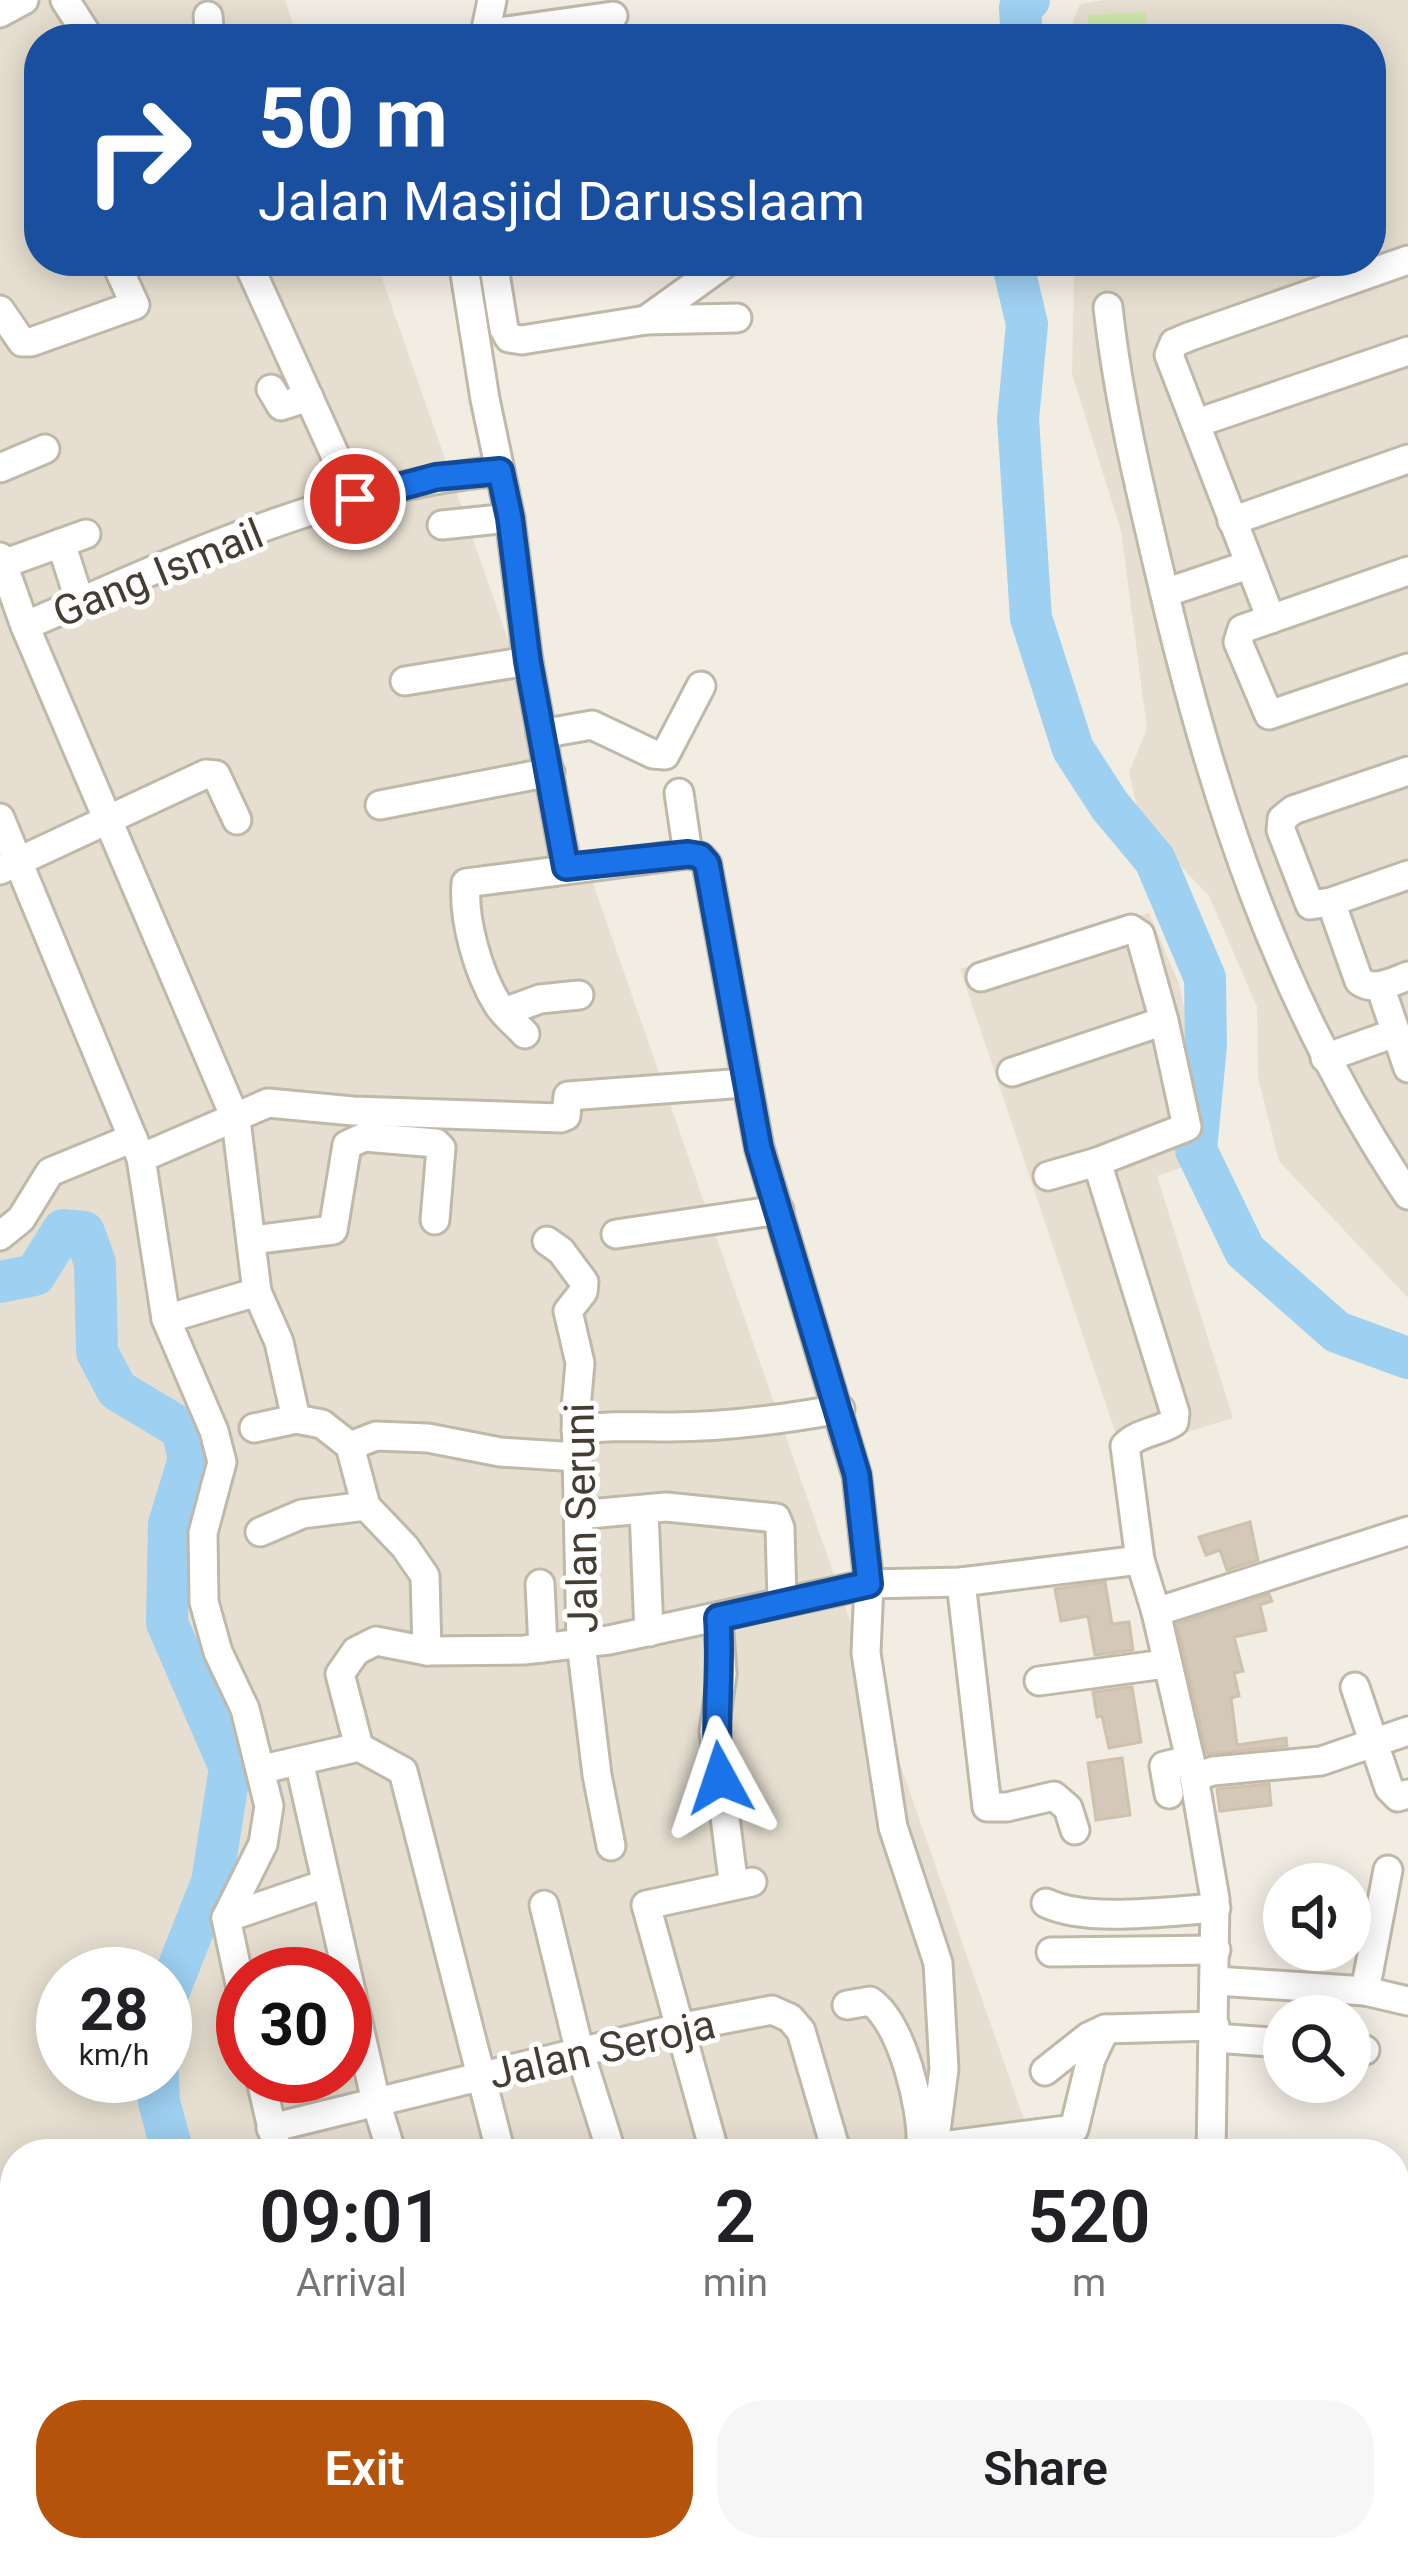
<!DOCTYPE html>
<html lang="en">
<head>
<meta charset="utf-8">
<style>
  :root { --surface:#fff; --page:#f6f6f6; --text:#202124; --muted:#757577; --accent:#b45309 }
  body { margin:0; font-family:Roboto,sans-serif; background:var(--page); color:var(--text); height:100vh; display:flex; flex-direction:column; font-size:45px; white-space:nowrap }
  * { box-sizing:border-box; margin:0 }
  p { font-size:39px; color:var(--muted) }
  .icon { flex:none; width:66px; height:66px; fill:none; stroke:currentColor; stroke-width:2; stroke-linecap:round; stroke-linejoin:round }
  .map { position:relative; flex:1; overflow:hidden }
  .sheet { position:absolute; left:0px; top:2139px; width:1410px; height:423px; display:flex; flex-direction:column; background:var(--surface); border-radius:48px 48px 0 0; box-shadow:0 6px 30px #0003 }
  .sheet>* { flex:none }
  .guide { position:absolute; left:24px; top:24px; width:1362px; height:252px; border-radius:48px; box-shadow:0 6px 30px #0003; background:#1a4fa0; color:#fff; overflow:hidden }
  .fabs { position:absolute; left:1263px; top:1863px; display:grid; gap:24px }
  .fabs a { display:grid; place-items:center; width:108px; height:108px; border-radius:50%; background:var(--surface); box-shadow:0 6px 30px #0003; font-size:60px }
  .speed { position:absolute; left:36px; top:1947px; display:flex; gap:24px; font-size:60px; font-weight:700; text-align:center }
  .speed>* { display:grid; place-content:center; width:156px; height:156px; border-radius:50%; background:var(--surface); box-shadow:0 6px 30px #0003; line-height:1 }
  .speed small { font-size:30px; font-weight:400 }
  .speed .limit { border:18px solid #d22; background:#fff; color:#111 }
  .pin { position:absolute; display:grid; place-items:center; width:102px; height:102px; color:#fff; margin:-51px; border:6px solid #fff; border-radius:50%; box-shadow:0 3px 12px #0007 }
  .me { position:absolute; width:132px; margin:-66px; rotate:355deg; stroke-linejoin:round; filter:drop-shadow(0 0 9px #0008) }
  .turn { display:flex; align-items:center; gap:42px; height:252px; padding:0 36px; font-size:54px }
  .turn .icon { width:156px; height:156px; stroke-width:2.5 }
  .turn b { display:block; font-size:84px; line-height:102px }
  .eta { display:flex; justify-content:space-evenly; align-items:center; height:204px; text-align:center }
  .eta b { font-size:72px; font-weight:600; line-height:84px }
  .cta { display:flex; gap:24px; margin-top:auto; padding:24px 36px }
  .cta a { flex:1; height:138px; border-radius:48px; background:var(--accent); color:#fff; font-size:48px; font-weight:600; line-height:138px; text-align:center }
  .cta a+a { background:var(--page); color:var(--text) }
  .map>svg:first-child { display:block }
  .residential { fill:#e6dfd1; fill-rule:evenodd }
  .green { fill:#cde8ab }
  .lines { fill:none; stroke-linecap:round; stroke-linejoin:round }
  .river { stroke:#9ed0f1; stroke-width:42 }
  .building { fill:#d4c9b9; stroke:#cfc1ac; stroke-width:3 }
  .minor-casing { stroke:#c0b8a9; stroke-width:33 }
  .minor { stroke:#fff; stroke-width:27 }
  .route-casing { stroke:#114b97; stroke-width:30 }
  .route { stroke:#1a73e8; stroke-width:21 }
  .labels { text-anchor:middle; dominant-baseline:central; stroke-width:10; stroke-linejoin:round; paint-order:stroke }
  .street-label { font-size:42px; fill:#443d33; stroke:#fff }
</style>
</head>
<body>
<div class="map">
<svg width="1408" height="2561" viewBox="0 0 1408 2561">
  <rect width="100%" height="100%" fill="#f2ede3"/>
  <g class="residential">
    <path d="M0,0H285L298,39H39V261H376L1036,2154H15V2547H1173L1178,2561H0ZM63,1974H165V2076H63ZM243,1974H345V2076H243Z"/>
    <path d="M1104,0H1408V1298L1279,1161L1258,1077L1257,1007L1209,896L1141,824L1129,772L1147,729L1121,531L1072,374L1074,271L1070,261H1371V39H1066L1080,4Z"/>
    <path d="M1149,913L1179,984L1195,1061L1198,1162L1157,1176L1233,1418L1122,1452L960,969Z"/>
  </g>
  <path class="green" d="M1146,12L1147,39H1089L1088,15Z"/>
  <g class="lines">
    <g class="river">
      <path d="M1022,39L1020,8L1029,0"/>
      <path d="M1012,261L1027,324L1018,419L1031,618L1073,749L1110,806L1155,860L1205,978L1206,1045L1196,1150L1245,1251L1337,1332L1408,1358"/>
      <path d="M0,1282L35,1275L63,1230L84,1232L95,1263L97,1352L117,1390L182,1429L189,1459L169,1524L167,1623L230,1768L212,1882L165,2001"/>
      <path d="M158,2076L159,2102L173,2154"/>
      <path d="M559,2547L561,2561"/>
    </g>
  </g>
  <g class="building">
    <path d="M1250,1522L1258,1560L1227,1570L1220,1550L1206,1555L1199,1537Z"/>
    <path d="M1105,1582L1112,1624L1129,1622L1133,1650L1095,1655L1088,1616L1061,1621L1055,1589Z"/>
    <path d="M1269,1594L1272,1601L1260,1605L1266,1630L1234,1637L1243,1671L1234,1673L1239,1696L1231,1698L1237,1745L1286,1738L1287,1746L1207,1754L1177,1624Z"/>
    <path d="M1132,1687L1141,1742L1109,1748L1102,1716L1097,1717L1093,1692Z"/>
    <path d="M1122,1758L1130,1815L1096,1820L1088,1763Z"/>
    <path d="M1269,1784L1271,1805L1220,1811L1217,1789Z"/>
  </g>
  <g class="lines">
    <defs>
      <g id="minor">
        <path d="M65,0L90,39"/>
        <path d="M0,13L24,0"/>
        <path d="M208,16L210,39"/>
        <path d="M485,34L613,16"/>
        <path d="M484,39L492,0"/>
        <path d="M247,261L355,499"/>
        <path d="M463,261L485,399L510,518L528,661L566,867"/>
        <path d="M493,261L504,329L509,338L522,340L646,320L737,318"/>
        <path d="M1108,307C1118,398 1139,485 1160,574C1212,798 1279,1003 1408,1195"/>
        <path d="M0,310L22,342H31L135,305L115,261"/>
        <path d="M646,320L728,261"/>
        <path d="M271,389L281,406L309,397"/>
        <path d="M1197,423L1408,351"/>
        <path d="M0,468L45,449"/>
        <path d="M1232,521L1408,459"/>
        <path d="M442,525L510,518"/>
        <path d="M61,543L80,602"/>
        <path d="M0,557L3,564L86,534"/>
        <path d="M3,564L25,626L236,1120L257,1292L166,1319"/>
        <path d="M1408,571L1242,629L1238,642L1269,715L1408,668"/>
        <path d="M1165,593L1248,565"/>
        <path d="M1271,619L1169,355L1174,343L1191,336L1408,260"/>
        <path d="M25,626C176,560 334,486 499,471"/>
        <path d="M405,681L528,661"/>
        <path d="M541,734L592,725L653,754L665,755L701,686"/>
        <path d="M1408,771L1293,810L1282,819L1281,830L1310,905L1331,902L1408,875"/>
        <path d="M679,793L688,854"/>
        <path d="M380,805L550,772"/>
        <path d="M0,818L141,1158L166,1319L214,1431L222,1462L203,1533L204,1602L218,1652L245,1709L269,1806L263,1844L226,1918L243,1998"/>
        <path d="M0,870L206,774L216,775L237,820"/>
        <path d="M1331,902L1359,981C1374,992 1392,982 1408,976"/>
        <path d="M981,977L1131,929L1140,935L1164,1021L1187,1127L1097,1162L1048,1176"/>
        <path d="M1380,986L1408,1068"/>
        <path d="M504,1012L540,999L579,995"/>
        <path d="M525,1034C517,1025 505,1016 498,1005C478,973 463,920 466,883L688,854L701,857L707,864L759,1147L857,1476L869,1584L866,1653L893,1827L938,1963L944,2069L933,2154"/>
        <path d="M1325,1058L1395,1033"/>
        <path d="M1012,1072L1164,1021"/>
        <path d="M141,1158L268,1103L353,1111L561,1118L566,1116L568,1096L745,1083"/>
        <path d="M1097,1162L1175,1413L1174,1422C1159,1432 1138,1432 1125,1446L1140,1560"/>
        <path d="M616,1234L779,1210"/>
        <path d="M0,1236L21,1219L50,1172L133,1138"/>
        <path d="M252,1240L333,1230L347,1145L364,1137L436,1143L441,1148L435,1220"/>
        <path d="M547,1241L561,1251L584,1282L583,1292L568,1311L580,1363L576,1408L581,1643L597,1775L611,1846"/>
        <path d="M257,1292L279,1342L296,1419"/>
        <path d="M254,1428L296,1419L322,1424L350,1446L366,1506L405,1547L425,1576L427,1651"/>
        <path d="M576,1430C609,1425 637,1427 670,1427C726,1427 785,1419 840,1409"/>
        <path d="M350,1446L376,1436L428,1438L500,1452L577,1457"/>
        <path d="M644,1511L649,1632"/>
        <path d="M578,1515L666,1507L776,1518L780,1528L782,1601"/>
        <path d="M260,1532L302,1514L366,1506"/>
        <path d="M961,1582L987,1807H1007L1054,1796L1068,1808L1075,1830"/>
        <path d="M540,1584L543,1648"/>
        <path d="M1156,1612L1408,1531"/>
        <path d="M718,1618L722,1674L714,1731L732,1872"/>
        <path d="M1039,1681L1165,1664"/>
        <path d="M1355,1687L1389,1788L1398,1797L1408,1794"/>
        <path d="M359,1747L340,1674L356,1651L376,1641L427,1651L524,1650L609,1640L869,1584L961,1582L1140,1560L1156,1612L1194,1777L1215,1899L1211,2154"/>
        <path d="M299,1761L376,2102L392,2154"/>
        <path d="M263,1769L359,1747L403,1771L501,2154"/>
        <path d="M1194,1777L1213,1771L1321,1761L1408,1731"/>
        <path d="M1169,1794L1164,1766L1189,1760"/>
        <path d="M1046,1903C1088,1923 1168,1911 1216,1908"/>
        <path d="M544,1905L580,2053L612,2154"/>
        <path d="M226,1918L325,1884"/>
        <path d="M1051,1952L1216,1950"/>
        <path d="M1217,1981L1365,1991L1408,2001"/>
        <path d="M1365,1991L1388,1870"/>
        <path d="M847,2005L870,2001C902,2022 923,2109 921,2146"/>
        <path d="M1215,2038L1284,2043"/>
        <path d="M1350,2049L1365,2050"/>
        <path d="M1045,2071L1088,2037L1105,2029L1215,2026"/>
        <path d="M260,2076L278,2154"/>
        <path d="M271,2128L678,2028L772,2010L790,2018L801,2031L837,2154"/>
        <path d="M934,2147L1074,2129L1091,2059L1105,2029"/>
        <path d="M715,2154L646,1905L752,1882"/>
        <path d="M1395,2237L1408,2235"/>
        <path d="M1079,2553L1250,2549"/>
        <path d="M591,2558L624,2547"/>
        <path d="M747,2561L779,2547"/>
      </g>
    </defs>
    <use href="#minor" class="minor-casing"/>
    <use href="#minor" class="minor"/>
  </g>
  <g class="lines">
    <defs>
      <path id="route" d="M355,499L436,477L500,471L510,518L528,661L566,867L688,854L700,856L707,864L759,1148L857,1475L869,1584L718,1618C722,1673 713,1724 720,1778"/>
    </defs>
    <use href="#route" class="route-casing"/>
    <use href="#route" class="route"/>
  </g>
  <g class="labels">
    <g class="street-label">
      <text transform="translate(158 573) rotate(-22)">Gang Ismail</text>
      <text transform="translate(581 1518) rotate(-91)">Jalan Seruni</text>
      <text transform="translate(602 2049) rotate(-13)">Jalan Seroja</text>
    </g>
  </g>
</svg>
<div class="fabs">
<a><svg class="icon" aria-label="sound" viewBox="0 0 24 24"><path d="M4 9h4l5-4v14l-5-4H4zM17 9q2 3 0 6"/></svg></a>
<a><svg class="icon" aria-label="search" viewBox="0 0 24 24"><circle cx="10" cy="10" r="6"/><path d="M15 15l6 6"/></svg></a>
</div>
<div class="speed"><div>28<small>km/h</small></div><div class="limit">30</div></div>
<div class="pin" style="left:355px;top:499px;background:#d93025"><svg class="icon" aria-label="arrive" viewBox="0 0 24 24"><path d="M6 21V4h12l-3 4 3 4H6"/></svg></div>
<svg class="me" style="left:720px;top:1778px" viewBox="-20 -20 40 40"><path d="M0-17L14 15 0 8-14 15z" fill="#1a73e8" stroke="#fff" stroke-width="4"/></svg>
<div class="guide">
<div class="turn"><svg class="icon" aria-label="right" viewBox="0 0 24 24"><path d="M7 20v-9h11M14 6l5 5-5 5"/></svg><div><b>50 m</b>Jalan Masjid Darusslaam</div></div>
</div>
<section class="sheet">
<div class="eta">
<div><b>09:01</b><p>Arrival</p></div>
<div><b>2</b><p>min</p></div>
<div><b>520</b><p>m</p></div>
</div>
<div class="cta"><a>Exit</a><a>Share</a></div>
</section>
</div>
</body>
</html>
